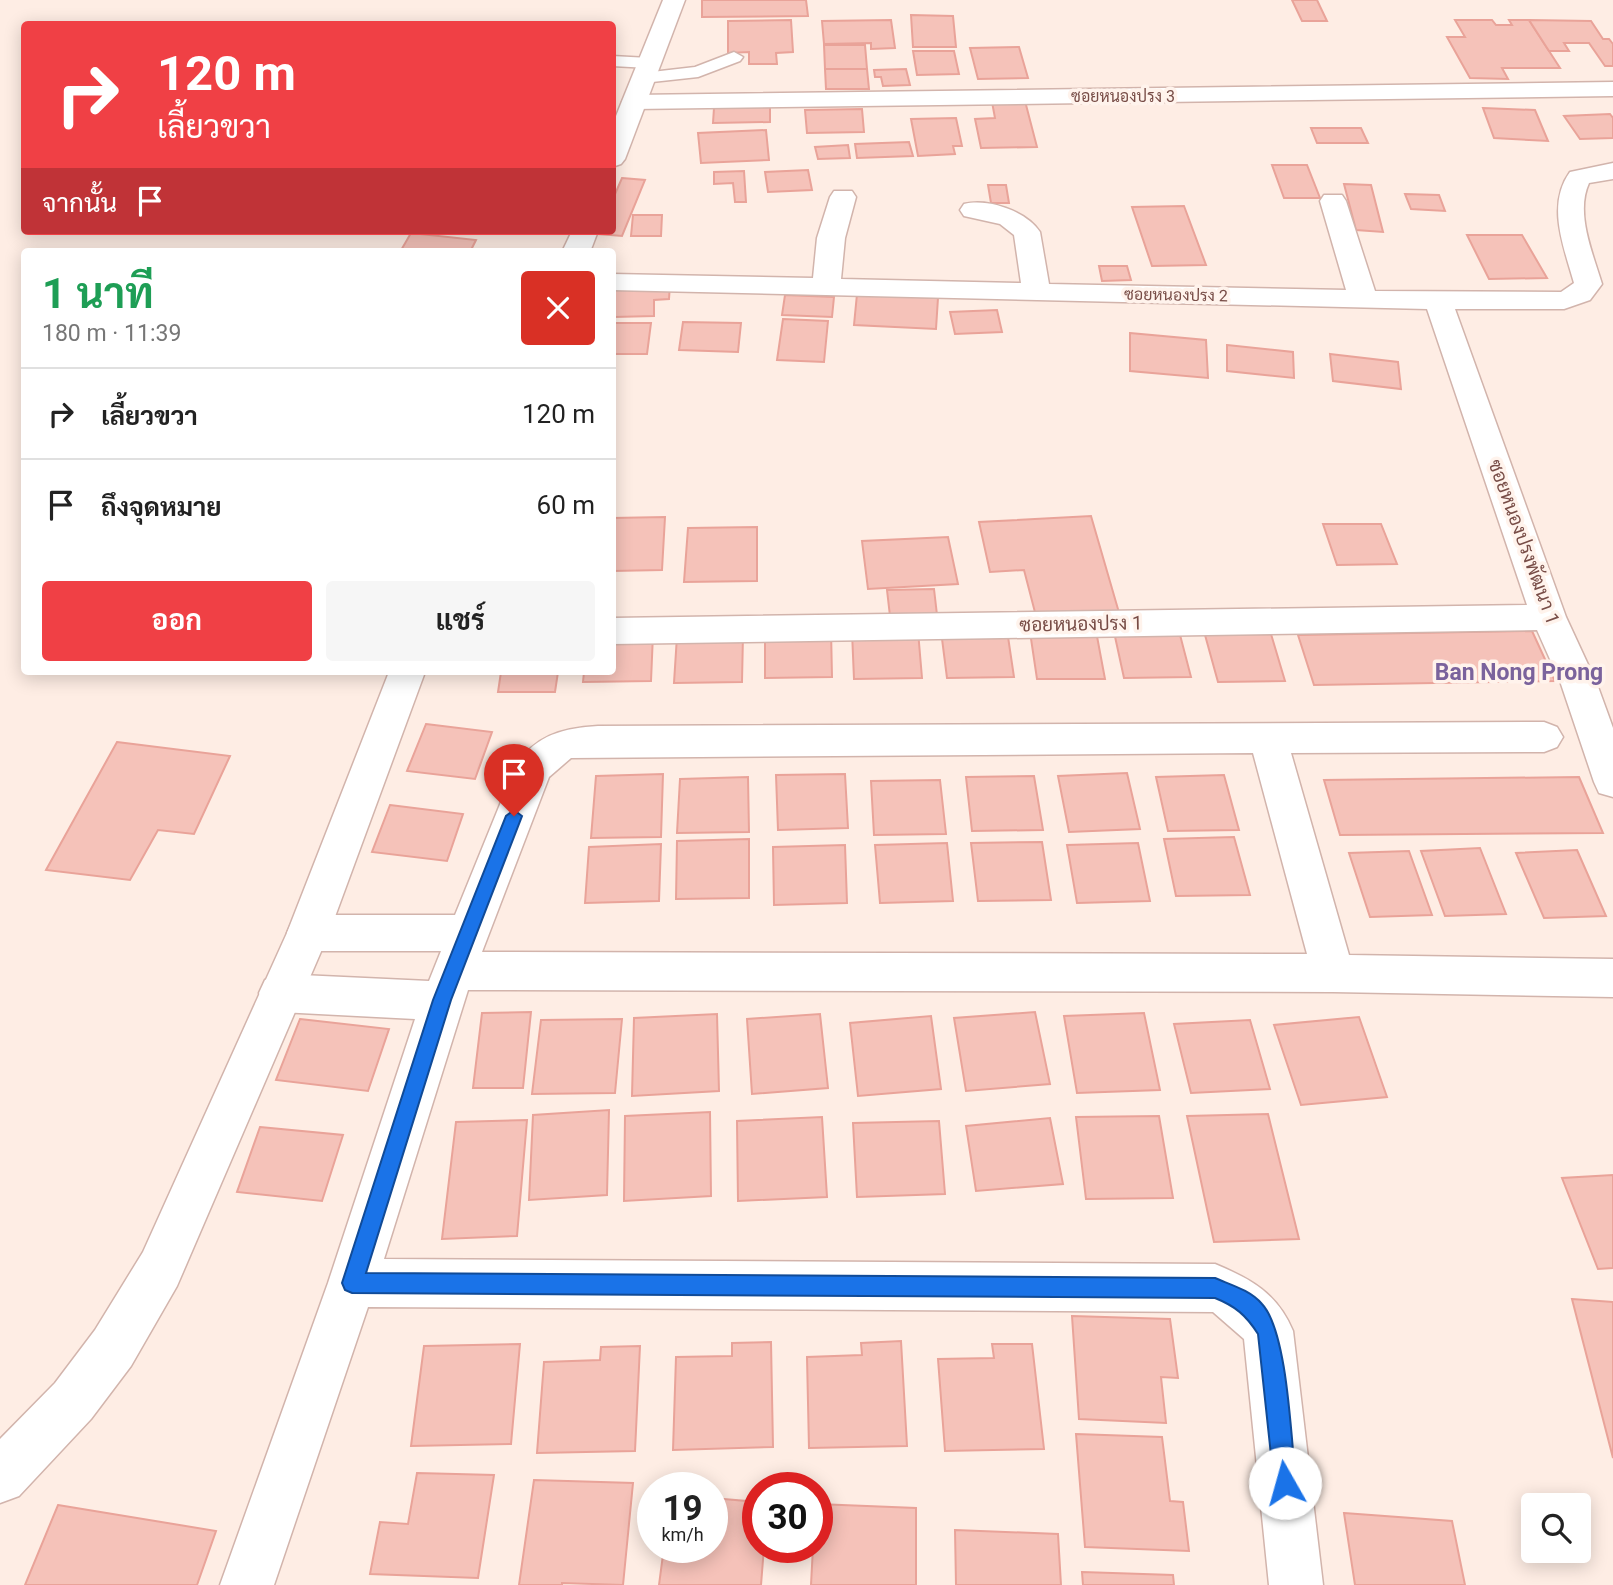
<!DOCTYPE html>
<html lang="th">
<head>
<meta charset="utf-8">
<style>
  :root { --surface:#fff; --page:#f6f6f6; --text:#222; --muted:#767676; --line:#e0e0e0; --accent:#f04045 }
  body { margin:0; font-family:Roboto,Sarabun,sans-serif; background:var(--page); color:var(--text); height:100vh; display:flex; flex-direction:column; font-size:26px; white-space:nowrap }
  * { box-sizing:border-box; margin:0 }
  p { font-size:23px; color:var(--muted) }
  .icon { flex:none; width:38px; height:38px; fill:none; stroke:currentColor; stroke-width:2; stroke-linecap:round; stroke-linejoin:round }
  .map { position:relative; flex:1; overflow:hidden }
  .panel { position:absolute; left:21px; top:248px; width:595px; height:427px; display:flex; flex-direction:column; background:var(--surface); border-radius:7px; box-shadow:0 4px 18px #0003 }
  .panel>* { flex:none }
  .guide { position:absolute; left:21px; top:21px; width:595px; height:214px; border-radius:7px; box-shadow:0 4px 18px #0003; background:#f04045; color:#fff; overflow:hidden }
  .tools { position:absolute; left:1521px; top:1493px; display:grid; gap:14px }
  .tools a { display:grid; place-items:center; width:70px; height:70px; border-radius:7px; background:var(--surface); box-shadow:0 4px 18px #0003; font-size:35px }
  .speed { position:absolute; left:637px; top:1472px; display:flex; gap:14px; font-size:35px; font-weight:700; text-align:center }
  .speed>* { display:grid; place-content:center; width:91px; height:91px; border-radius:50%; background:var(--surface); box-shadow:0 4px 18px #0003; line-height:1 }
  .speed small { font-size:18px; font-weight:400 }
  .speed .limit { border:10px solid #d22; background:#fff; color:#111 }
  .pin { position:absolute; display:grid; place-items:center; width:60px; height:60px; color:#fff; margin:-72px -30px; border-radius:50% 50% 50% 0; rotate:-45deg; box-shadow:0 0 7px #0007 }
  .pin .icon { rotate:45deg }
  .me { position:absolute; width:77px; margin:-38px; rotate:353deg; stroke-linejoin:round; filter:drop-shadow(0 0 5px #0008) }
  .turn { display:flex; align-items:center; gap:24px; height:147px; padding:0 21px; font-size:32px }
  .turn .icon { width:91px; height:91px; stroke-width:2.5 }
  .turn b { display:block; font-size:49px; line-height:60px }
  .then { display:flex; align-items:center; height:66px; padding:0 21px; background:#0003; gap:14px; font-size:26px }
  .round { display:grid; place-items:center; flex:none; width:74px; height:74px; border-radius:7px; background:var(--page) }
  .head { display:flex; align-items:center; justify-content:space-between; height:119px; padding:0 21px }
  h1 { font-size:42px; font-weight:700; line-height:52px; color:#1e9e55 }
  .button { display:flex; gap:14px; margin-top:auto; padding:14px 21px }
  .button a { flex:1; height:80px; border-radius:7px; background:var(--accent); color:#fff; font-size:28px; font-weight:700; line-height:80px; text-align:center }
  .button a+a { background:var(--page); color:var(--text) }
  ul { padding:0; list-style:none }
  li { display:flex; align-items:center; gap:21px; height:91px; padding:0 21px; border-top:2px solid var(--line) }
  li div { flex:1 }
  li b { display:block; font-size:26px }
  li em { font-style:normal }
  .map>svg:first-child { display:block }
  .building { fill:#f5c2b9; stroke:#e9a399; stroke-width:2 }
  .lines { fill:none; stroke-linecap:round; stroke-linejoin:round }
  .service-casing { stroke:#d2b4ac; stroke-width:3 }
  .minor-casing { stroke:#d2b4ac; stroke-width:3 }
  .tertiary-casing { stroke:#d2b4ac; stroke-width:3 }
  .service { fill:#fff; fill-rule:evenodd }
  .minor { fill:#fff; fill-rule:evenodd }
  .tertiary { fill:#fff; fill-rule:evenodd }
  .route { fill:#1a73e8; stroke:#114b97; stroke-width:2 }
  .labels { text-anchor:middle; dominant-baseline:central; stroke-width:7; stroke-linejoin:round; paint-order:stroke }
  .far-street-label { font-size:16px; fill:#784d47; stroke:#fff3ec }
  .street-label { font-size:19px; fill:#784d47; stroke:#fff3ec }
  .quarter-label { font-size:23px; font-weight:bold; fill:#7a629c; stroke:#fff3ec }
</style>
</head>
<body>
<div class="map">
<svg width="1613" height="1585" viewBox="0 0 1613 1585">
  <rect width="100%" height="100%" fill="#feede4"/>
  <g class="building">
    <path d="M702,0H806L808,16L702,17Z"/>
    <path d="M1292,0H1317L1327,21H1302Z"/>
    <path d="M911,15L953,16L956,47H913Z"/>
    <path d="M791,20L793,52L776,53L777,64H749V52L728,53V21Z"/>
    <path d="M891,20L895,48L871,49V43L824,44L822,21Z"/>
    <path d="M1455,20H1492L1496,25H1512L1509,20H1529L1560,68H1502L1508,79L1470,78L1447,37H1465Z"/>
    <path d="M1529,20L1591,21L1603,39H1609L1613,44V66H1605L1589,43H1564L1569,51H1549Z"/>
    <path d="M824,45H865L867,69H825Z"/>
    <path d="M1019,47L1028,78L978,79L970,48Z"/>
    <path d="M913,51H954L959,74L917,75Z"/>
    <path d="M825,69H867L869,89H826Z"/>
    <path d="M906,69L910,85L883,86L881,77H875L874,70Z"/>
    <path d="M1025,101L1037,147L981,148L975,119L995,118L992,102Z"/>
    <path d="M770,107V122L713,123L714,108Z"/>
    <path d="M1483,108L1535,110L1548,141L1494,138Z"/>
    <path d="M862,109L864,132L807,133L805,110Z"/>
    <path d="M1610,114L1613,118V138L1580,139L1564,116Z"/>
    <path d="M956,118L962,146H953L955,154L918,156L911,119Z"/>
    <path d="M1311,128H1361L1368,143H1317Z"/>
    <path d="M766,130L769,160L701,163L698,133Z"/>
    <path d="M909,142L913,156L857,158L855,144Z"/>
    <path d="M848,145L850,158L818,159L815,147Z"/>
    <path d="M1272,165H1307L1320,198H1284Z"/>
    <path d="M808,170L812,190L768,192L765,172Z"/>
    <path d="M744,171L746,202H735L733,183L714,184V172Z"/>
    <path d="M622,178L645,180L622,236L599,234L600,231H612V201Z"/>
    <path d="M1344,184L1371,185L1383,232L1356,230Z"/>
    <path d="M988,185H1006L1009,203H991Z"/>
    <path d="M1405,194L1439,195L1445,211L1411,209Z"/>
    <path d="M1184,206L1206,265L1152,266L1132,207Z"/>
    <path d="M633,215H662L661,236H631Z"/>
    <path d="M411,233L476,240L470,252H400Z"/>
    <path d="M1467,235H1522L1547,278L1489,279Z"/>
    <path d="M1099,266H1127L1131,280L1102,281Z"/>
    <path d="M670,284L669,299L654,300V316L614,317L612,294L616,285Z"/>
    <path d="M857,294L938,298L936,329L854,325Z"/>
    <path d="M785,295L834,297L832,317L782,315Z"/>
    <path d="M997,310L1002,332L955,334L950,312Z"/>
    <path d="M783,319L828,321L824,362L777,360Z"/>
    <path d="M683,322L741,323L738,352L679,350Z"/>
    <path d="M612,323H651L647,354H612Z"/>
    <path d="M1130,333L1206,340L1208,378L1130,371Z"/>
    <path d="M1227,345L1293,352L1294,378L1227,371Z"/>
    <path d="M1330,354L1398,362L1401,389L1333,381Z"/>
    <path d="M1091,516L1120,616L1037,620L1024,570L990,572L979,522Z"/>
    <path d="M665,517L662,570L612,571V518Z"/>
    <path d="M1323,524H1381L1397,564L1337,565Z"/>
    <path d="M757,527V581L684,582L688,528Z"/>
    <path d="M948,537L958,584L868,589L862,541Z"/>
    <path d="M934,589L937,615L890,616L887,590Z"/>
    <path d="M831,630L832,677L765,678V631Z"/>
    <path d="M1007,630L1014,677L947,678L941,631Z"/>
    <path d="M918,631L922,678L854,679L852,632Z"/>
    <path d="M1096,631L1105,679H1037L1030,632Z"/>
    <path d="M1179,631L1191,677L1124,678L1114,632Z"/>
    <path d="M1532,631L1555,681L1314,685L1298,635Z"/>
    <path d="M653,634L651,681L583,682L584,672H612V635Z"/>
    <path d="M1271,634L1285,681L1218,682L1205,635Z"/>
    <path d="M743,635L742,682L674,683L677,636Z"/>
    <path d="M501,672H558L555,692H498Z"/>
    <path d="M426,724L492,732L475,779L407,771Z"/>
    <path d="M117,742L230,756L194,834L158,830L130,880L46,870Z"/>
    <path d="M1127,773L1140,829L1069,832L1058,776Z"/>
    <path d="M663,774L661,837L591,838L596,776Z"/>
    <path d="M845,774L848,828L778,830L776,775Z"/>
    <path d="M1224,775L1239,830L1168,831L1156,777Z"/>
    <path d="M1034,776L1043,830L972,831L966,777Z"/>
    <path d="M748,777L749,832L677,833L680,779Z"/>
    <path d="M1579,777L1603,833L1340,835L1324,780Z"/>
    <path d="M940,780L946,834L874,835L871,781Z"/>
    <path d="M390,805L463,814L447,861L372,852Z"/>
    <path d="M1234,837L1250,895L1176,896L1164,839Z"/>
    <path d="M749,839V898L676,899L677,841Z"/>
    <path d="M1042,842L1051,900L978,901L971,843Z"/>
    <path d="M947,843L953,901L880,903L875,845Z"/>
    <path d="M1138,843L1150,901L1077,903L1067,845Z"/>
    <path d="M661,844L659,901L585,903L589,847Z"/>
    <path d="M845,845L847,903L774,905L773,847Z"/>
    <path d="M1480,848L1506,914L1445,916L1421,851Z"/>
    <path d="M1577,850L1606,916L1544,918L1516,853Z"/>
    <path d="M1409,851L1432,915L1370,917L1349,853Z"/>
    <path d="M531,1012L523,1088H473L482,1013Z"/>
    <path d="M1035,1012L1050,1084L966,1091L954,1018Z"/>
    <path d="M1144,1013L1160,1090L1077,1093L1064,1016Z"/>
    <path d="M717,1014L719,1091L632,1096L634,1018Z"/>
    <path d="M820,1014L828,1088L752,1094L747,1019Z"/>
    <path d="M931,1016L941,1089L858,1096L850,1023Z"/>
    <path d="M1359,1017L1387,1097L1301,1105L1274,1025Z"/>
    <path d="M300,1019L389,1029L368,1091L276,1080Z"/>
    <path d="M622,1019L615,1093L532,1094L541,1020Z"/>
    <path d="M1250,1020L1270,1089L1191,1093L1174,1024Z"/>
    <path d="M609,1110L607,1195L529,1200L533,1115Z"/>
    <path d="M710,1112L711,1196L624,1201L625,1116Z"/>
    <path d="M1268,1114L1299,1239L1214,1242L1187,1116Z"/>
    <path d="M1159,1116L1173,1198L1086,1199L1076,1117Z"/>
    <path d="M822,1117L827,1197L738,1201L737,1121Z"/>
    <path d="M1050,1118L1063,1184L976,1191L966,1126Z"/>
    <path d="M527,1120L517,1236L442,1239L456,1122Z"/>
    <path d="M939,1121L945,1194L857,1197L853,1123Z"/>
    <path d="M260,1127L343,1135L322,1201L237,1192Z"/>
    <path d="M1613,1175V1268L1598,1269L1562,1178Z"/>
    <path d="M1572,1299L1613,1302V1458Z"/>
    <path d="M1072,1316L1170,1319L1178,1378L1161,1377L1166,1423L1079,1419Z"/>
    <path d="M901,1341L907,1446L809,1448L807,1357L862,1355L861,1343Z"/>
    <path d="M771,1342L773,1447L673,1450L676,1357L732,1356V1343Z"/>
    <path d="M520,1344L511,1444L411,1446L424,1346Z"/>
    <path d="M992,1344H1032L1044,1449L945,1451L938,1359L994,1358Z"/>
    <path d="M640,1346L635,1451L537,1453L544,1362L600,1360L601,1347Z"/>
    <path d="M1076,1434L1162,1437L1170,1501L1183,1502L1189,1551L1085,1547Z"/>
    <path d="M417,1473L494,1475L478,1578L370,1574L380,1522L408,1524Z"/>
    <path d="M534,1480L633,1483L623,1585L562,1583V1585H519Z"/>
    <path d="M712,1498L758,1502V1547H764L761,1585H659L664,1547H712Z"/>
    <path d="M817,1504L916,1508V1585H811L813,1547H817Z"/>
    <path d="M58,1505L216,1531L197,1585H25Z"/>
    <path d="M1344,1513L1452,1521L1465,1585H1355Z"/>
    <path d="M955,1530L1058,1534L1061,1585H956Z"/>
    <path d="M1082,1572L1173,1575L1174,1585H1083Z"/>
  </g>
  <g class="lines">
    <defs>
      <g id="service">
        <path d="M734,52L743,57L740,61L698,77L643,83L634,78L643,73L695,67Z"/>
        <path d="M612,56L649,58L658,63L649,68L612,66Z"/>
      </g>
      <g id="minor">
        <path d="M1613,82V96L634,109L625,107L622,102L625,97L634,95Z"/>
        <path d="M1613,163V179L1589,183C1575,213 1593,254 1602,284L1590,300L1564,309H1455L1566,617L1597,684L1613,728V797L1599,793L1594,782L1561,684L1537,630L612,644V618L1527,605L1427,309L612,290V274L813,278L817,238L830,197L834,191H852L856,197L845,238L841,279L1021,283L1014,235L1000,224L964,216L960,210L964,204C988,198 1026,211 1040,232L1049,284L1346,290L1320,201L1324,195H1342L1346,201L1375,291L1561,292L1574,283C1564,247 1546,205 1570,172Z"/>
        <path d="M1544,722L1557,727L1563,737L1557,747L1544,752L1291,753L1349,955L1613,959V997L1333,992L468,990L384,1259L1215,1264C1251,1279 1277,1293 1293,1331L1323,1585H1269L1244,1339L1213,1312L368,1307L274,1585H220L328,1283L415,1019L280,1012L265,1006L259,993L265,980L280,974L429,981L441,951H308L293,946L287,933L293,920L308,915H455L514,770C532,736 562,728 598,726ZM1253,753L1307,954L482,952L549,777L571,758Z"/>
      </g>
      <g id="tertiary">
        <path d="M663,0H685L625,159L621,164L612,167V126Z"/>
        <path d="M572,231H598L590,252H562Z"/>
        <path d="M389,672H425L329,933L177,1286L131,1366L91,1419L19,1496L0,1503V1439L55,1383L95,1330L143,1252L287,933Z"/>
      </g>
    </defs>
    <use href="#service" class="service-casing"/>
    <use href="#minor" class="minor-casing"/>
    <use href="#tertiary" class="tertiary-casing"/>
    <use href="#service" class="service"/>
    <use href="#minor" class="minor"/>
    <use href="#tertiary" class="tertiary"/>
  </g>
  <path class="route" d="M514,810L522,816L451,1000L366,1273L1215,1278C1231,1285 1250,1290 1262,1304C1288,1332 1291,1441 1296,1483L1293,1491L1285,1494L1277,1491L1274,1483L1258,1334C1246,1315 1235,1306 1215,1298L352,1293L345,1290L342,1283L433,1000L506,816Z"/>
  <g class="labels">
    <g class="far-street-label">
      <text x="1123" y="96">ซอยหนองปรง 3</text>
      <text transform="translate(1176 295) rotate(1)">ซอยหนองปรง 2</text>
    </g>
    <g class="street-label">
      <text transform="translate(1524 542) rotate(70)">ซอยหนองปรงพัฒนา 1</text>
      <text transform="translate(1081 624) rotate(-1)">ซอยหนองปรง 1</text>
    </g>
    <g class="quarter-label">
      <text x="1519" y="672">Ban Nong Prong</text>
    </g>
  </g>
</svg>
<div class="tools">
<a><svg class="icon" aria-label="search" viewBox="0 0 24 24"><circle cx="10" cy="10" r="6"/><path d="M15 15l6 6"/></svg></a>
</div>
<div class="speed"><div>19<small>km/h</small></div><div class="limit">30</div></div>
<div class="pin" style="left:514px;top:816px;background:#d93025"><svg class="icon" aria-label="arrive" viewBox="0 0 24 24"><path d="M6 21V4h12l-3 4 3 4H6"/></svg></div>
<svg class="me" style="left:1285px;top:1483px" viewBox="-20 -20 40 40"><circle r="19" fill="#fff"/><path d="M0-13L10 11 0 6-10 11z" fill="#1a73e8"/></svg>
<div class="guide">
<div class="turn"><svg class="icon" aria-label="right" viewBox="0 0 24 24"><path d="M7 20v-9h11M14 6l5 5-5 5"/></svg><div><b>120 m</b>เลี้ยวขวา</div></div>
<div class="then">จากนั้น<svg class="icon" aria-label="arrive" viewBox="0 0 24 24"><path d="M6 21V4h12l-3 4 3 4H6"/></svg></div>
</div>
<section class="panel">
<div class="head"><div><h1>1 นาที</h1><p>180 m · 11:39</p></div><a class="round" style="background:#d93025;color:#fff"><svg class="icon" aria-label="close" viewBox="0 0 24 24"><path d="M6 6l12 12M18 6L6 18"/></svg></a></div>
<ul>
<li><svg class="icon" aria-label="right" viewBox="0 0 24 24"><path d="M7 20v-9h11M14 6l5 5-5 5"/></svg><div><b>เลี้ยวขวา</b></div><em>120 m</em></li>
<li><svg class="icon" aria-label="arrive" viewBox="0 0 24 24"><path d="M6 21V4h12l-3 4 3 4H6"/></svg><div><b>ถึงจุดหมาย</b></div><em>60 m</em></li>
</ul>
<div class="button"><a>ออก</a><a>แชร์</a></div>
</section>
</div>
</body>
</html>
